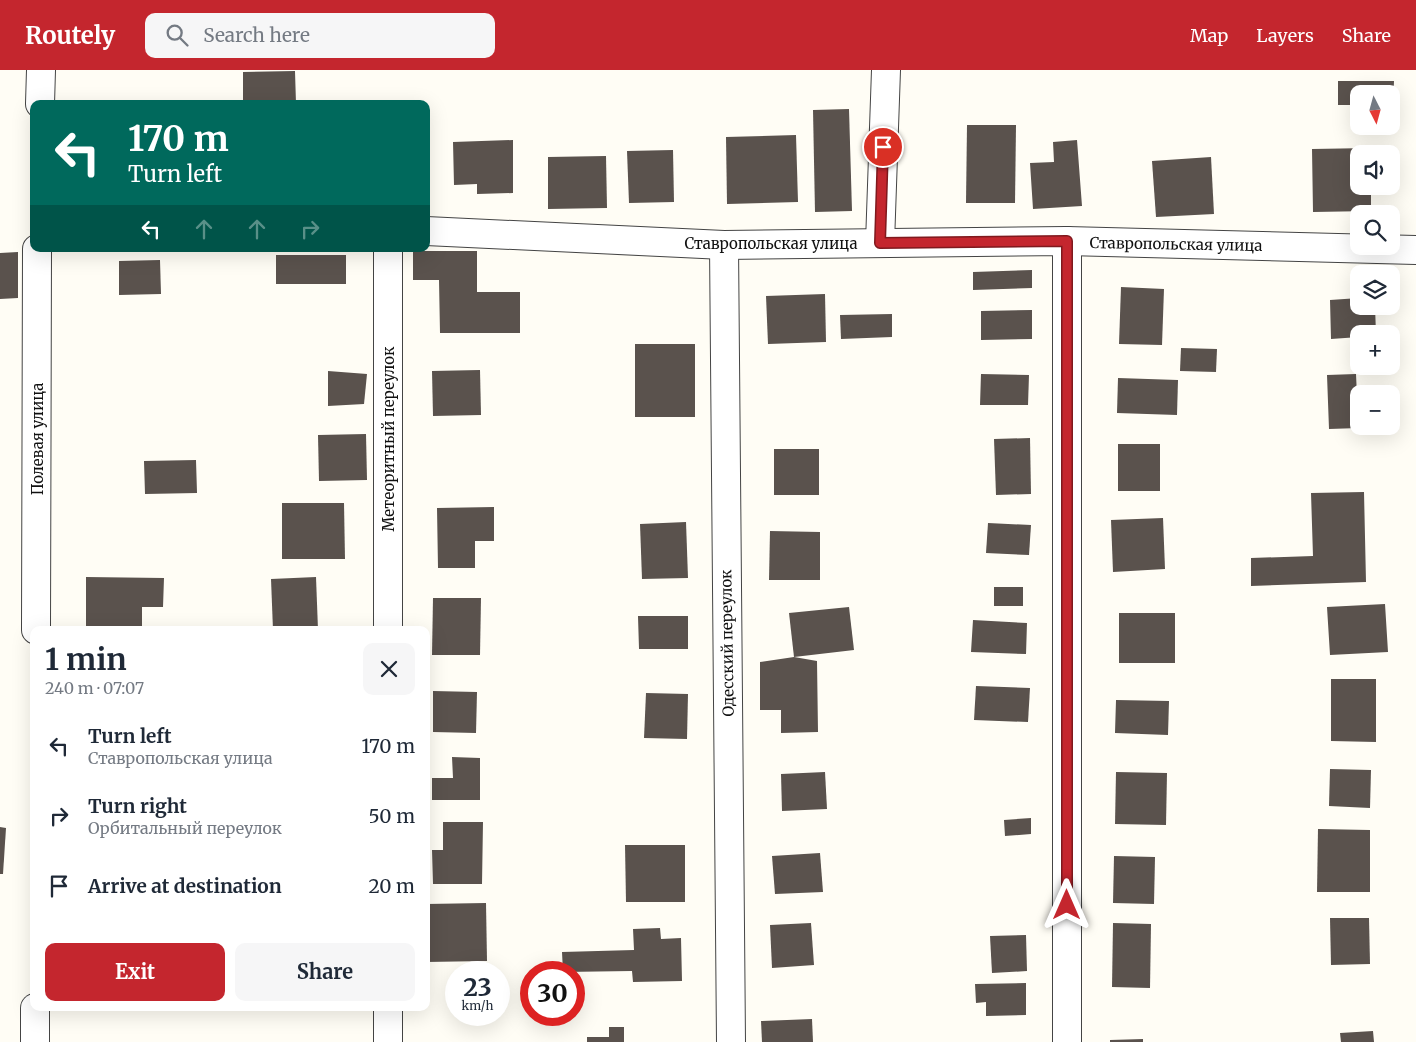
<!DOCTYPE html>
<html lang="en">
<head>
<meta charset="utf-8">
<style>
  :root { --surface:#fff; --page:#f6f6f7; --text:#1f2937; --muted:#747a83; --accent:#c4262e }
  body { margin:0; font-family:Merriweather,serif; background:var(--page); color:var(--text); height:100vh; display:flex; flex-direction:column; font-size:19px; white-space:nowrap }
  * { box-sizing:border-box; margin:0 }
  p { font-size:16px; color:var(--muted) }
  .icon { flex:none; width:28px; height:28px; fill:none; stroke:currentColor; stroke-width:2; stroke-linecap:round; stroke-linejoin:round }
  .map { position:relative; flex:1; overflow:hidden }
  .sheet { position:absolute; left:30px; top:556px; width:400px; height:385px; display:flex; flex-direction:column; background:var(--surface); border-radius:10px; box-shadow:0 5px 20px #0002 }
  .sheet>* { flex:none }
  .hud { position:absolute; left:30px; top:30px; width:400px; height:152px; border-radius:10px; box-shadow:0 5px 20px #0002; background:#00695c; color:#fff; overflow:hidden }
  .needle { width:32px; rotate:174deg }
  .fabs { position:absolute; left:1350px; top:15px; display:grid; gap:10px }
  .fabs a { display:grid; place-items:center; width:50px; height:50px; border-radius:10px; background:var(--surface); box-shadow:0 5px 20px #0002; font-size:25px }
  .speed { position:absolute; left:445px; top:891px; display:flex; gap:10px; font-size:25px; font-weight:700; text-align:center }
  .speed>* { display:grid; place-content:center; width:65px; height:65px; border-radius:50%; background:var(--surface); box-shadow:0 5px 20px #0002; line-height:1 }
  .speed small { font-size:12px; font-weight:400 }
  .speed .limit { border:8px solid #d22; background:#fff; color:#111 }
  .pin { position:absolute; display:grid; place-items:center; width:42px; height:42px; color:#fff; margin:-21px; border:2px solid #fff; border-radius:50%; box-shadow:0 1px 5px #0007 }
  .me { position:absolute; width:55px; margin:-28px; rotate:0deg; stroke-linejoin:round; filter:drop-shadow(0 0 4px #0008) }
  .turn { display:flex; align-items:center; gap:18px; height:105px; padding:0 15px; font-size:22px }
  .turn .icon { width:65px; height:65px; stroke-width:2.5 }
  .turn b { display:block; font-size:35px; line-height:42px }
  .lanes { display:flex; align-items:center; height:48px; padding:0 15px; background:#0003; justify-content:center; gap:25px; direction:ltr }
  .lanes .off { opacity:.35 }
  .round { display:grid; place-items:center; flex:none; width:52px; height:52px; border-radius:10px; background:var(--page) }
  .overview { display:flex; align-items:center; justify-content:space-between; height:85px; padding:0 15px }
  h1 { font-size:30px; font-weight:700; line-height:38px }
  .button { display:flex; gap:10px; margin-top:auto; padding:10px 15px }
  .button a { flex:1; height:58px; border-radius:10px; background:var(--accent); color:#fff; font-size:20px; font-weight:700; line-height:58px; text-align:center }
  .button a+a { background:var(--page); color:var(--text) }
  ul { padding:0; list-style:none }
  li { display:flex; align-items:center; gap:15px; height:70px; padding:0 15px }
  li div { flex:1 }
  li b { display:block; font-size:19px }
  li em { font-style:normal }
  header { display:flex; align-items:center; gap:30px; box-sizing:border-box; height:70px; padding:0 25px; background:var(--accent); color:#fff }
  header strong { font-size:24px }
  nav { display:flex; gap:28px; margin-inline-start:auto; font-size:18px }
  .search { width:350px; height:45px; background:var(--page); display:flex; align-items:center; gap:12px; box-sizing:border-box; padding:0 18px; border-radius:10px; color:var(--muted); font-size:19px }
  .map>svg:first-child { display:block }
  .building { fill:#5a524d }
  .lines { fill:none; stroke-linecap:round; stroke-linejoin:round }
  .minor-casing { stroke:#444; stroke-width:30 }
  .minor { stroke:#fff; stroke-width:28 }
  .route-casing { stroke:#7f191e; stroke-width:12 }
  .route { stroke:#c4262e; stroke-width:9 }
  .labels { text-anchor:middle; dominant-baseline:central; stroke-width:5; stroke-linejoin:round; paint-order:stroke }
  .street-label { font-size:15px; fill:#111; stroke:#fff }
</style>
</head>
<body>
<header>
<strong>Routely</strong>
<div class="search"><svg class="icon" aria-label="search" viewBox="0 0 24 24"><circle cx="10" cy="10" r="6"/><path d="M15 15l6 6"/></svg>Search here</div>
<nav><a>Map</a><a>Layers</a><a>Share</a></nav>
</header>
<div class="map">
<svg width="1416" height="972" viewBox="0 0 1416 972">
  <rect width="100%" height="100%" fill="#fffdf5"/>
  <g class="building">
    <path d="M295,1L296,34H243V2Z"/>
    <path d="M1338,11H1394L1393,36H1391V24H1359V35H1338Z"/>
    <path d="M849,39L852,141L815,142L813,40Z"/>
    <path d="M967,55H1016L1015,133H966Z"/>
    <path d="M796,65L798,132L727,134L726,67Z"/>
    <path d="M513,70V123L477,124V114L454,115L453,72Z"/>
    <path d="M1077,70L1082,136L1033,139L1030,93L1054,92L1053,72Z"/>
    <path d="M1370,78V84H1359V116H1371V141L1313,142L1312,79Z"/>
    <path d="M673,80L674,132L629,133L627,81Z"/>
    <path d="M606,86L607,138L548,139V87Z"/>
    <path d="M1211,87L1214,144L1156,147L1152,91Z"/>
    <path d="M413,181H477V222H520V263H440L439,210H413Z"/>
    <path d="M18,182V228L0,229V183Z"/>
    <rect x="276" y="185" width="70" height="29"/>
    <path d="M160,190L161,224L119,225V191Z"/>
    <path d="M1032,200V218L973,220V202Z"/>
    <path d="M1121,217L1164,219L1162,275L1119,274Z"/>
    <path d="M825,224L826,272L768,274L766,226Z"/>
    <path d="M1359,228V236H1375L1376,264H1359V267L1331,269L1330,230Z"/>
    <path d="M1032,240V269L981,270V241Z"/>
    <path d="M892,244V267L841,269L840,245Z"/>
    <rect x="635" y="274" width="60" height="73"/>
    <path d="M1181,278L1217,279L1216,302L1180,301Z"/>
    <path d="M480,300L481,345L433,346L432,301Z"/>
    <path d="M328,301L367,304L364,334L328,336Z"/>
    <path d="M981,304L1029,305L1028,335H980Z"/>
    <path d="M1356,304L1357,326H1359V358L1329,359L1327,305Z"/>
    <path d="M1118,308L1178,310L1177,345L1117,343Z"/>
    <path d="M366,364L367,410L319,411L318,365Z"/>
    <path d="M1030,368L1031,424L996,425L994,369Z"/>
    <rect x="1118" y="374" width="42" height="47"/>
    <rect x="774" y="379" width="45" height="46"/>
    <path d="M196,390L197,423L145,424L144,391Z"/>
    <path d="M1364,422L1366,512L1251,516V488L1313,486L1311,423Z"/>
    <path d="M282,433H344L345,489H282Z"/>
    <path d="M494,437V471H475V498H438L437,438Z"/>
    <path d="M1163,448L1165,499L1113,502L1111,450Z"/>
    <path d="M686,452L688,508L642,509L640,454Z"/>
    <path d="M988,453L1031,455L1029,485L986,483Z"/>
    <path d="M770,461L820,462V510H769Z"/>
    <path d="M86,507L164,508L163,537H142V560H86Z"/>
    <path d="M316,507L318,560H273L271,509Z"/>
    <rect x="994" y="517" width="29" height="19"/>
    <path d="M433,528H481L480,585H432Z"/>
    <path d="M1385,534L1388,582L1330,585L1327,537Z"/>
    <path d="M849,537L854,580L794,587L789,543Z"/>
    <rect x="1119" y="543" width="56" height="50"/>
    <path d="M638,546H688V579H639Z"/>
    <path d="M973,550L1027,553L1026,584L971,582Z"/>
    <path d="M794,587L817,591L818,662L781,663V640H760V592Z"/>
    <path d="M1331,609H1376V672L1331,671Z"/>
    <path d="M976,616L1030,618L1028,652L974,650Z"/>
    <path d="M433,621L477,622L476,663L433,662Z"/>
    <path d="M646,623L688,624L687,669L644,668Z"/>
    <path d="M1116,630L1169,631L1168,665L1115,663Z"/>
    <path d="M452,687L480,688V730H432V708H453Z"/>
    <path d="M1330,699L1371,700L1370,738L1329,736Z"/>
    <path d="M825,702L827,739L782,741L781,704Z"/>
    <path d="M1116,702L1167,703L1166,755L1115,754Z"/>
    <path d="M1031,748V764L1005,766L1004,750Z"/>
    <path d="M443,752H483L482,814H433L432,780H443Z"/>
    <path d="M0,757L6,758L3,804H0Z"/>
    <path d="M1318,759L1370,760V822H1317Z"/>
    <path d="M625,775H685V832H626Z"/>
    <path d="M820,783L823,822L775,824L772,786Z"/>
    <path d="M1114,786L1155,787L1154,834L1113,833Z"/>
    <path d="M486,833L487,891L426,892V834Z"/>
    <path d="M1330,848H1369L1370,894L1331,895Z"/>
    <path d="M811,853L814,895L772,898L770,855Z"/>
    <path d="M1113,853L1151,854L1150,918L1112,917Z"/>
    <path d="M660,858L661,869L681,868L682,911L633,912L632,901L563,902L562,882L634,880L633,859Z"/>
    <path d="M1026,865L1027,901L992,903L990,866Z"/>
    <path d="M1026,913V945L986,946V932L976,933L975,914Z"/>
    <path d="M812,949L813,972H762L761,951Z"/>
    <path d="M609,957H624V972H587V967H609Z"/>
    <path d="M1373,961L1374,972H1341L1340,963Z"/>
    <path d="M1143,969V972H1110V970Z"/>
  </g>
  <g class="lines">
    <defs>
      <g id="minor">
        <path d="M40,34L41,0"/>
        <path d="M426,161L724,175L1067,171L1416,180"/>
        <path d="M1067,171V972"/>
        <path d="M880,173L886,0"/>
        <path d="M724,175L731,972"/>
        <path d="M36,560L37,179"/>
        <path d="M388,560V179"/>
        <path d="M35,972V938"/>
        <path d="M388,972V938"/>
      </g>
    </defs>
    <use href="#minor" class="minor-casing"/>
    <use href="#minor" class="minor"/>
  </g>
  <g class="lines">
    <defs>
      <path id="route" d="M883,77L880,173L1067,171V835"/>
    </defs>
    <use href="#route" class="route-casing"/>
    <use href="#route" class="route"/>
  </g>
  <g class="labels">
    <g class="street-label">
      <text x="771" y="173">Ставропольская улица</text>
      <text transform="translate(1176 174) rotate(1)">Ставропольская улица</text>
      <text transform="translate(37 369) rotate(-90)">Полевая улица</text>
      <text transform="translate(388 369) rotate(-90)">Метеоритный переулок</text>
      <text transform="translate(727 573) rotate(-91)">Одесский переулок</text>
    </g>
  </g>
</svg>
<div class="fabs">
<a><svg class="needle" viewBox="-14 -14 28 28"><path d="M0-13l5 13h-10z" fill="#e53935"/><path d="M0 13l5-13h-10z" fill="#747a83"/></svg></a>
<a><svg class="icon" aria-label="sound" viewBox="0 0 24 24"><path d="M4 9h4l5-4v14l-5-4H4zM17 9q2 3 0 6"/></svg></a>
<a><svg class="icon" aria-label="search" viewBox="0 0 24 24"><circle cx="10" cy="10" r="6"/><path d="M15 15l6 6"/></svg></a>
<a><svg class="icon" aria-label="layers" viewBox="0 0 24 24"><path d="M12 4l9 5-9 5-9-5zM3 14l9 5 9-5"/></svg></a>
<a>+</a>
<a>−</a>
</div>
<div class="speed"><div>23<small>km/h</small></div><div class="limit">30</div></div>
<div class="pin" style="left:883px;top:77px;background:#d93025"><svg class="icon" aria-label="arrive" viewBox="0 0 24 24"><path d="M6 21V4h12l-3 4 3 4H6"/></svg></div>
<svg class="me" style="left:1067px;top:835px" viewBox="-20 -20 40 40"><path d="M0-17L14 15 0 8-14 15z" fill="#c4262e" stroke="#fff" stroke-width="4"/></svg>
<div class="hud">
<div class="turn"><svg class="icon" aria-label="left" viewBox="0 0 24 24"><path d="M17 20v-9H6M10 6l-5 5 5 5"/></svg><div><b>170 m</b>Turn left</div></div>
<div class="lanes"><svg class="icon" aria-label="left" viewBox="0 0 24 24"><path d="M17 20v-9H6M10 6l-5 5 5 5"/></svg><svg class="icon off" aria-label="ahead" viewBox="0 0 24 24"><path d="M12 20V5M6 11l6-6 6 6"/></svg><svg class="icon off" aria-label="ahead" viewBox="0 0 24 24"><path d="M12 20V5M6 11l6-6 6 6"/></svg><svg class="icon off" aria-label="right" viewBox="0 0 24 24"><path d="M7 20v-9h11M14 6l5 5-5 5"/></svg></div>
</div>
<section class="sheet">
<div class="overview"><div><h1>1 min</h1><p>240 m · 07:07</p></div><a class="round"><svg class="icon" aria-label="close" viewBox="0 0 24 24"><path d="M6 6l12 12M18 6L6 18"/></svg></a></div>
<ul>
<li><svg class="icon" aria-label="left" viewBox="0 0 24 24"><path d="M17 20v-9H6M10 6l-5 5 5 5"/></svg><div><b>Turn left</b><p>Ставропольская улица</p></div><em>170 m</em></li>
<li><svg class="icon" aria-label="right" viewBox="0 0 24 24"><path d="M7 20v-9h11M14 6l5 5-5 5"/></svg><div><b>Turn right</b><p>Орбитальный переулок</p></div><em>50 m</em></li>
<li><svg class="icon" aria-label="arrive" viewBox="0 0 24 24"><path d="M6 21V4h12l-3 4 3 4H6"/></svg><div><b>Arrive at destination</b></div><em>20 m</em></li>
</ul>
<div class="button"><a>Exit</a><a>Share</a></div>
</section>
</div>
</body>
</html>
